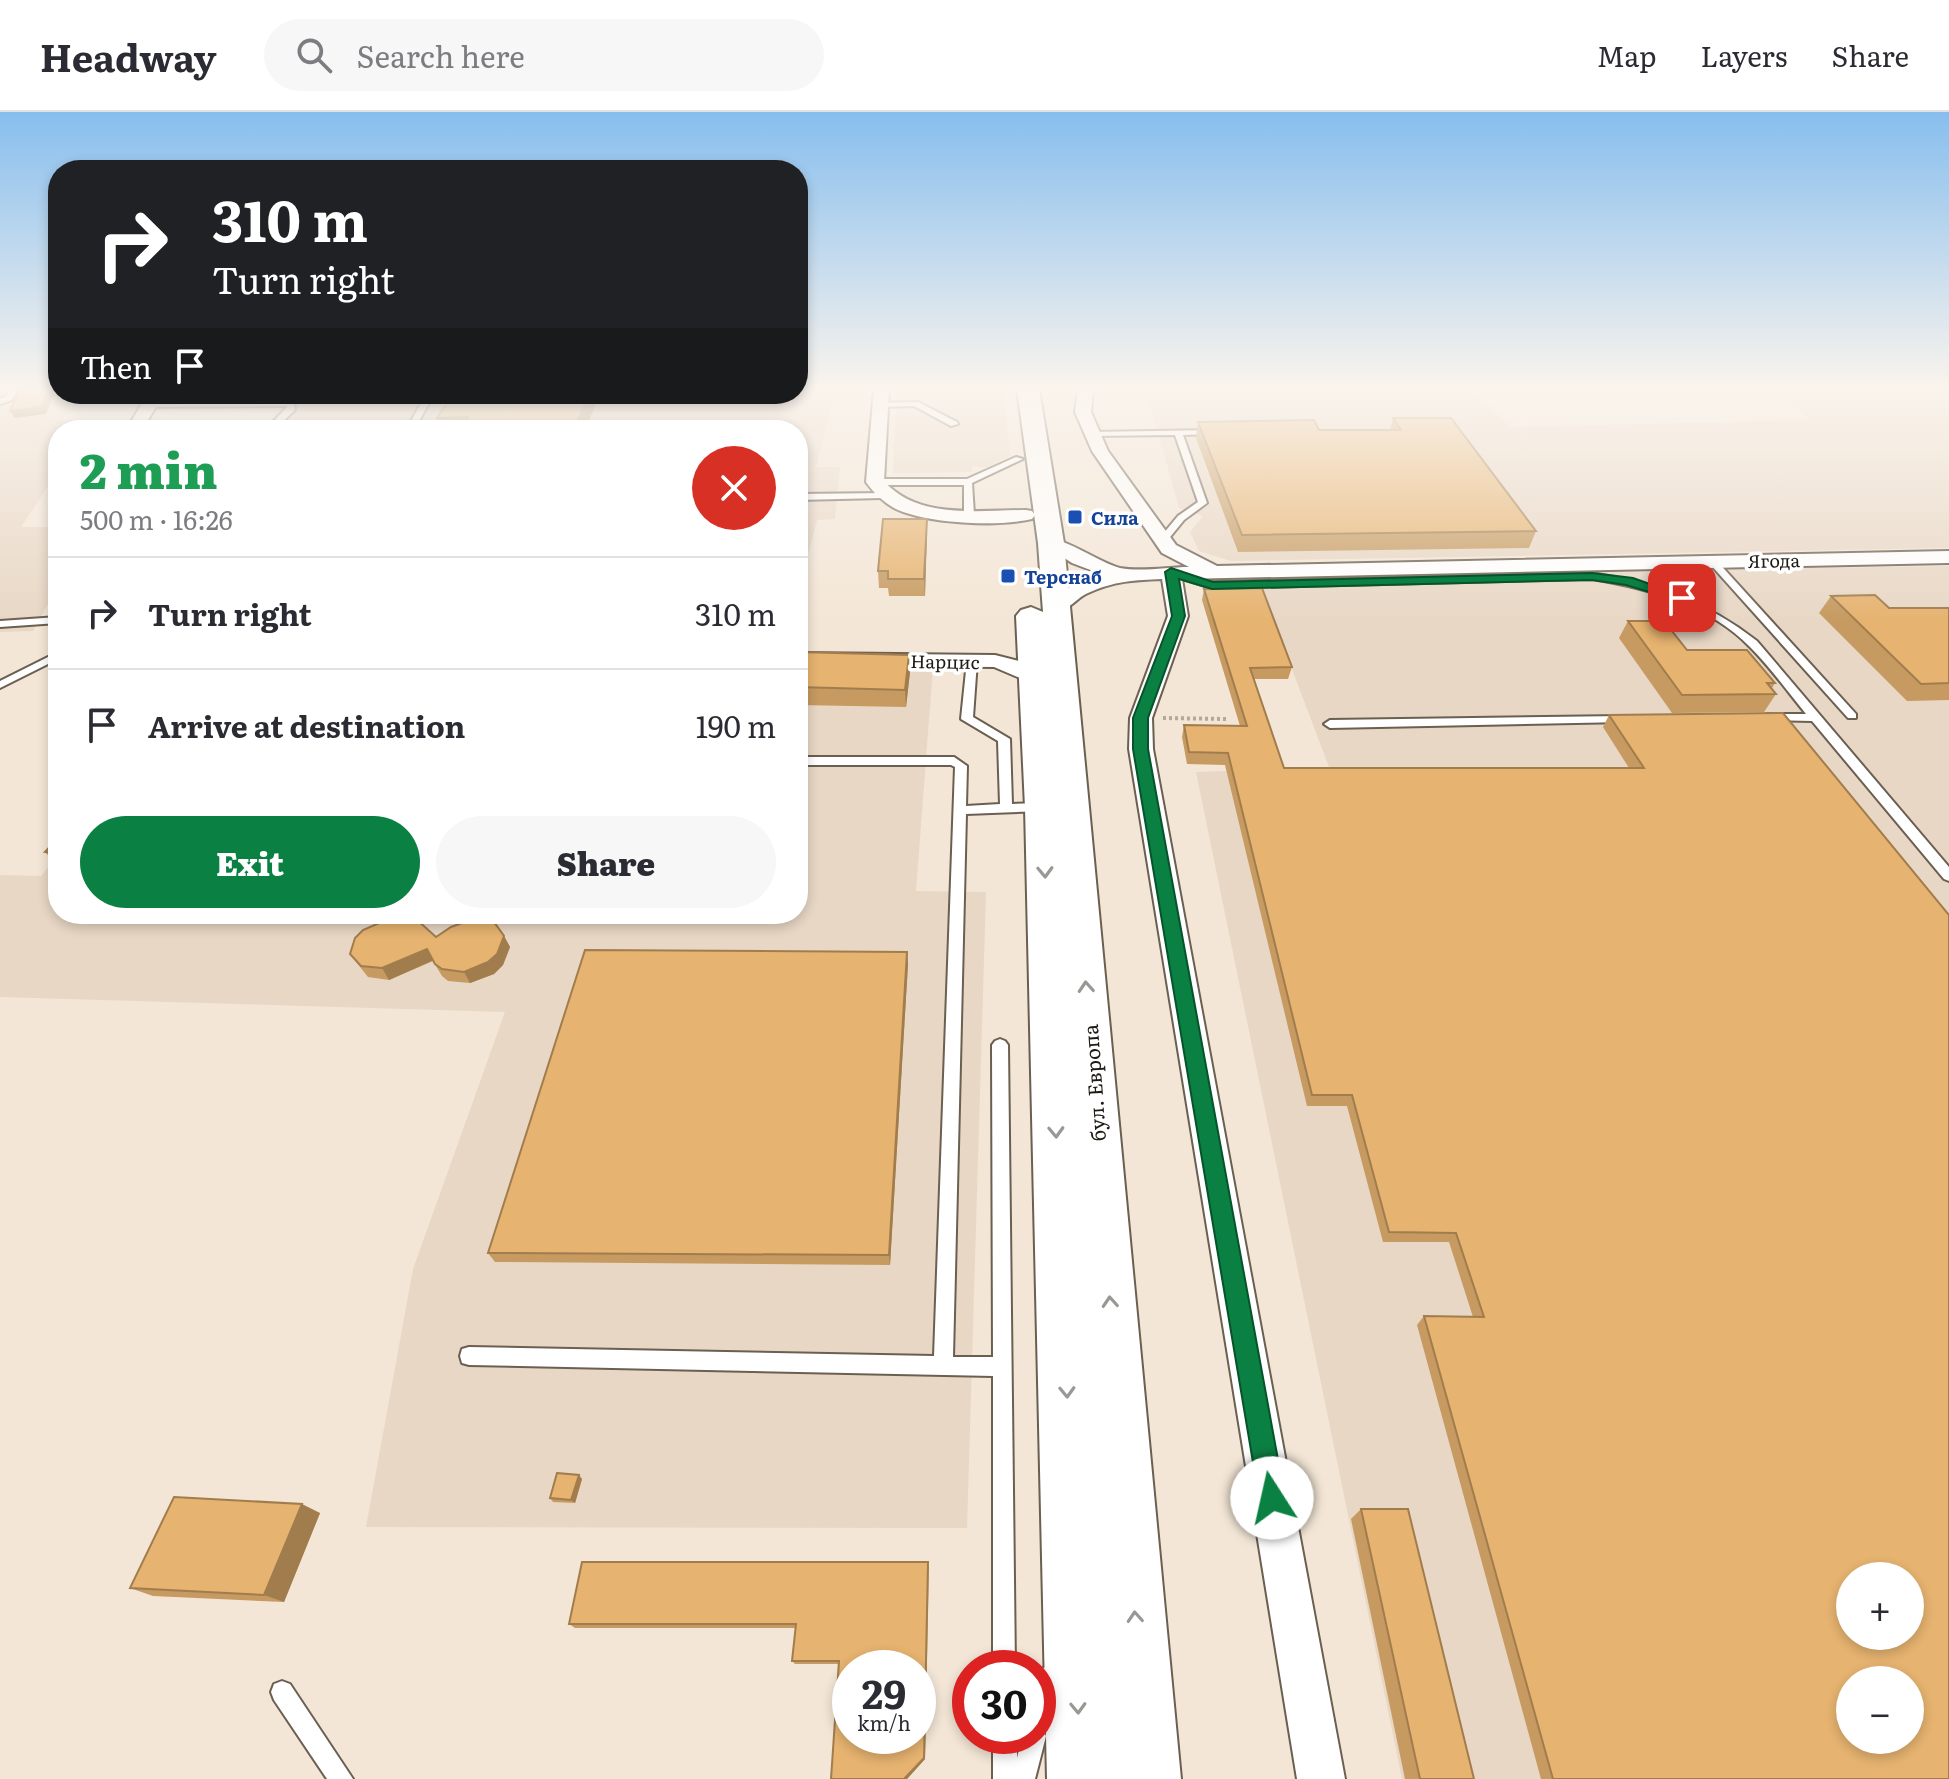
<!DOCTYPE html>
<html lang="en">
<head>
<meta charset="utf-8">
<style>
  :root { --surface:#fff; --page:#f7f7f7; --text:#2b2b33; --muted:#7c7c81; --line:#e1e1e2; --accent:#0b8043 }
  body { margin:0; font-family:Literata,serif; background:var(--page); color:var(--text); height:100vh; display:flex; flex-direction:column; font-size:30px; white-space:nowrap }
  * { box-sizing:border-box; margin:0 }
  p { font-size:26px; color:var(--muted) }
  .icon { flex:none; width:44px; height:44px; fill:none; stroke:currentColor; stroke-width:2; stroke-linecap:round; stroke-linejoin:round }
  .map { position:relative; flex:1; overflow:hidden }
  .side { position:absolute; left:48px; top:308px; width:760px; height:504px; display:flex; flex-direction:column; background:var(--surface); border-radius:32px; box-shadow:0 4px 12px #0003 }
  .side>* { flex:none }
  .hud { position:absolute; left:48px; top:48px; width:760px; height:244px; border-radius:32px; box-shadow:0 4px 12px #0003; background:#202124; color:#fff; overflow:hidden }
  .controls { position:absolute; left:1836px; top:1450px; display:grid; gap:16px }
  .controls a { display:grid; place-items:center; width:88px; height:88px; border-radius:50%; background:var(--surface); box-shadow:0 4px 12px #0003; font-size:40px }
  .speed { position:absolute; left:832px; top:1538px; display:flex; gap:16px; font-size:40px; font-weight:700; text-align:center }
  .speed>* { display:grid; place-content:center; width:104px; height:104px; border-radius:50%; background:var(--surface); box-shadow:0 4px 12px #0003; line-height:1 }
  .speed small { font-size:20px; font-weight:400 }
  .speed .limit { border:12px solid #d22; background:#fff; color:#111 }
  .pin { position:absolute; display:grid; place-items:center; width:68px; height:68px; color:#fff; margin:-34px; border-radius:16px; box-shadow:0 4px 12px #0006 }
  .me { position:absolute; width:88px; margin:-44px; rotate:350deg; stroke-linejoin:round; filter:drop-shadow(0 0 6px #0008) }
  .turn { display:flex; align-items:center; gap:28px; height:168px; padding:0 32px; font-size:36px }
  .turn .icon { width:104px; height:104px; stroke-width:2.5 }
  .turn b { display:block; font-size:56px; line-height:68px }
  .then { display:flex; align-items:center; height:76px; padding:0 32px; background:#0003; gap:16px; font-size:30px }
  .round { display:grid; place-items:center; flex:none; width:84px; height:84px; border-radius:42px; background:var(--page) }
  .headline { display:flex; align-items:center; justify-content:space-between; height:136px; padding:0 32px }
  h1 { font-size:48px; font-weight:800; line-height:60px; color:#1e9e55 }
  .primary-button { display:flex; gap:16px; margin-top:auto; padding:16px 32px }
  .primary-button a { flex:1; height:92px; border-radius:48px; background:var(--accent); color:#fff; font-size:32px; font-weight:800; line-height:92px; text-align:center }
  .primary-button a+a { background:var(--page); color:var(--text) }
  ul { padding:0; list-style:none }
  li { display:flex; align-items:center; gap:24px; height:112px; padding:0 32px; border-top:2px solid var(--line) }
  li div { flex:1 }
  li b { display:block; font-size:30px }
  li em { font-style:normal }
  header { display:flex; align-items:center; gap:48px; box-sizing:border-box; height:112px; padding:0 40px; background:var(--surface); border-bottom:2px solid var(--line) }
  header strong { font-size:38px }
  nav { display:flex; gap:44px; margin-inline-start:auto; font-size:28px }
  .search { width:560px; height:72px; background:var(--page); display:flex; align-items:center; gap:20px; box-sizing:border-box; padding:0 28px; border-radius:44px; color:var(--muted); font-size:30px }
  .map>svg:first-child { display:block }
  .industrial { fill:#e8d7c5; fill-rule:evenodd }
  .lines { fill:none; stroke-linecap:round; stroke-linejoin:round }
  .lane-casing { stroke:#6a5f51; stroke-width:4 }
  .street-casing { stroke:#6a5f51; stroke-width:4 }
  .secondary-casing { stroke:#6a5f51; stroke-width:4 }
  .path { stroke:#b2a89b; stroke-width:4; stroke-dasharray:3 3; stroke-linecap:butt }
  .lane { fill:#fff; fill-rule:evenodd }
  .street { fill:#fff; fill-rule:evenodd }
  .secondary { fill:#fff; fill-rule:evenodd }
  .wall { fill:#c69a60 }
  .shaded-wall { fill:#a17d4e }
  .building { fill:#e6b370; stroke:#a17d4e; stroke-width:2; fill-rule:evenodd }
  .oneway { stroke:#9a9895 }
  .route { fill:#0b8043; stroke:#07532c; stroke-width:2 }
  .transit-dot { fill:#1a4fb4; stroke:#fff; stroke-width:3 }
  .labels { text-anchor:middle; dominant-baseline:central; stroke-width:7; stroke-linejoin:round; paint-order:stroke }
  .far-transit-label { font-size:18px; font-weight:bold; fill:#164399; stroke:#fff; text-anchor:start }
  .far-street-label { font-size:18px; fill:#1e1a14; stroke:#fff }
  .street-label { font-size:20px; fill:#1e1a14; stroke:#fff }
</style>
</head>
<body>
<header>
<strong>Headway</strong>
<div class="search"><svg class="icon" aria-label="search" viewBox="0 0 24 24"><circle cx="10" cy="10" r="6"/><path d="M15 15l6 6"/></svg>Search here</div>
<nav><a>Map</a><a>Layers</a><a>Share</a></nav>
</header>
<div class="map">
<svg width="1949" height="1667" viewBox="0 0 1949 1667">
  <rect width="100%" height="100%" fill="#f3e6d6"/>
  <g class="industrial">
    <path d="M0,277H58V282H76L58,318V373L48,374L21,415H58V467L54,481L33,519L0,520Z"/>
    <path d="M798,277H835L816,355H840L835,407L817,408L798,481V318H274L302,289L178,290L181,282H798Z"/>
    <path d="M897,277H1003L1010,344L987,355H972V360L893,361Z"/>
    <path d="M1146,277H1473L1510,315L1811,308L1769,277H1949V436L1231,449L1199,439L1190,420L1203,404L1179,396Z"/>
    <path d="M1949,454V1667H1402L1196,660L1329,655L1257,465ZM1850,1464H1910V1524H1850ZM1850,1568H1910V1628H1850Z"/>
    <path d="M798,553L933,555L916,779L986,780L967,1416L366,1415L413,1157L505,900L0,885V763L41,764L58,743V802H798Z"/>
  </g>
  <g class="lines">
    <defs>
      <g id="lane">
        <path d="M10,277H18L12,288L0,292V287L6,284Z"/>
        <path d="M426,282H434L414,318H406Z"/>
        <path d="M294,290L295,298L274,318H265L288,294L149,295L145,293L149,291Z"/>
        <path d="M918,290L957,310L958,312L951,314L914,294L880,295L876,293L880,291Z"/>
        <path d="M1217,318L1218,320L1214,322L1183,323L1207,391L1184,408L1166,430L1163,431L1158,428L1178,404L1198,390L1175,323L1090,324L1086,322L1090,320Z"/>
        <path d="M1016,345L1023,347L972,371L974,403L969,406L964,403V373H875L871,370L875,367H967Z"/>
        <path d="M885,381L886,383L882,386L798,388V382Z"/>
        <path d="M1710,448H1716L1856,602V606H1848L1710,452Z"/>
        <path d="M1176,459L1213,470L1592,461C1654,471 1707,490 1757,529L1949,755V769L1944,767L1812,609L1763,608V604L1767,602H1806C1788,580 1770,555 1750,535C1710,493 1647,476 1592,467L1212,476L1173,464L1171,462Z"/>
        <path d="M58,505V511L0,515V509Z"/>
        <path d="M58,540V547L0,576V569Z"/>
        <path d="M972,546L977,549L973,605L1010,627L1012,692L1042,691L1048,695L1042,699L966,702L953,1245H993L992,933L995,929L1000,927L1005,929L1008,933L1015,1556H993V1264L469,1253L462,1251L460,1244L462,1237L469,1235L934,1244L955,655L951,653H798V645H954L967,654L966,694L1000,692L998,629L961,607L967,549Z"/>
        <path d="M1623,604L1627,606V610L1330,616L1324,612L1330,608Z"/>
        <path d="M1049,1554L1057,1557C1062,1570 1052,1608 1043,1618L1046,1624L1035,1667H993V1624H1017V1646L1022,1624H1038V1565L1041,1557Z"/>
        <path d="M282,1569L290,1572L353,1667H327L274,1588L271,1580L274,1572Z"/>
      </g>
      <g id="street">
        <path d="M874,277H889L884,369C918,408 979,398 1026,398L1032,399L1035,403L1032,407C998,415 926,412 894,396C882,389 874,381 866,370Z"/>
        <path d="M1078,277H1093L1091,300L1108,339L1176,433L1217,454L1949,439V451L1182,467L1188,504L1152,606L1153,637L1345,1667H1297L1129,637L1130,606L1168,504L1162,467C1135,468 1114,469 1088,481C1074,487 1067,503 1050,498L1047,494C1061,476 1081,470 1101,462L1072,451L1042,431L1044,427C1062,423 1099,451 1120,456C1141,460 1168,455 1189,455L1162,441L1092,339L1075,300Z"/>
        <path d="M142,282H158L157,293L142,318H126L141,293Z"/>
        <path d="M798,541L995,543L1027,551L1045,565L1034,572L994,555L798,553Z"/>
      </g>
      <path id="secondary" d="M1017,277H1039L1064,431L1181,1667H1047L1025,695L1016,504L1021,498L1031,495L1043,500L1038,431Z"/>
    </defs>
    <use href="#lane" class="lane-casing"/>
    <use href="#street" class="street-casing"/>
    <use href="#secondary" class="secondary-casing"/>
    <path class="path" d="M1163,606L1226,607"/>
    <use href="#lane" class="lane"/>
    <use href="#street" class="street"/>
    <use href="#secondary" class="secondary"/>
  </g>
  <g class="wall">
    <path d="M453,282H599V284L585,318H442L437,306Z"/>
    <path d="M1393,306L1536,419L1529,436L1238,440L1196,326L1198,310L1319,318H1390Z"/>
    <path d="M927,407L925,484H889L888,476H879L878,459Z"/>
    <path d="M1204,477L1292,555L1288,567H1254L1284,656H1629L1603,615L1609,603L1783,601L1949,1667H1541L1417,1213L1424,1204L1473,1205L1449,1130H1383L1347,994H1307L1225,653L1187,652L1182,625L1184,613L1240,614L1202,488Z"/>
    <path d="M1831,484L1889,496H1949V588L1907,589L1819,501Z"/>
    <path d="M1628,509L1687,538L1775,571L1772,576L1776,582L1764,600L1672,601L1619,526Z"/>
    <path d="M798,540L910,560L906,595L798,593Z"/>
    <path d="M58,726V754L45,740Z"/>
    <path d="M504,824L510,835L503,853L494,862L470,871L448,869L442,864L433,849L389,868L368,865L350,842L436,825Z"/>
    <path d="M907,840L908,852L890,1153L495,1150L488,1141Z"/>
    <path d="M582,1367L575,1391L553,1390L550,1386Z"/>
    <path d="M1361,1397L1474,1667H1405L1351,1407Z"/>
    <path d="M320,1401L284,1490L153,1484L130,1476Z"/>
    <path d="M929,1454L925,1647L907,1667H831L839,1552H795L792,1549L796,1516H575L569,1512Z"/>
  </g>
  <g class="shaded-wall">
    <path d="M49,277H56L46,302L15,306L10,299Z"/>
    <path d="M590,282H599V284L585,318H573Z"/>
    <path d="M927,407V423L925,484L924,467Z"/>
    <path d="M909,543L910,560L906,595L905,578Z"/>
    <path d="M504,824L510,835L503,853L494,862L470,871L464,860Z"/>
    <path d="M427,837L434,848L389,868L382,856Z"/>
    <path d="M907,840L908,852L890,1153L889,1143Z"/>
    <path d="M579,1363L582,1367L575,1391L571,1388Z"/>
    <path d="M302,1392L320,1401L284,1490L264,1483Z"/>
    <path d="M928,1450L925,1647L907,1667H904Z"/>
  </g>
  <g class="building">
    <path d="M20,277H49L41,295L10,299Z"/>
    <path d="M453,282H590L573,318H462L468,305L437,306Z"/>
    <path d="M1393,306H1451L1536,419L1242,423L1198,310L1314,308L1319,318H1401Z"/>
    <path d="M883,407H927L924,467H888V459H878Z"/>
    <path d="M1262,476L1292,555L1250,556L1284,656H1644L1609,603L1783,601L1949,803V1667H1553L1424,1204L1484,1205L1456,1121L1389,1120L1352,983H1312L1228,641L1189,640L1184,613L1247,614L1204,477ZM1850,1464H1910V1524H1850ZM1850,1568H1910V1628H1850Z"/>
    <path d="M1875,483L1889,496H1949V571L1921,572L1831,484Z"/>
    <path d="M1628,509H1664L1687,538H1747L1775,571H1767L1776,582L1682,583Z"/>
    <path d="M798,540L909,543L905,578L798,575Z"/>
    <path d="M58,726V741L45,740Z"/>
    <path d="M395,804L416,807L436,825L451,815L473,807L494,810L504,824L497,842L488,850L464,860L442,857L435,852L427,837L382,856L361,854L350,842L355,826L363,818Z"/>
    <path d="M585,838L907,840L889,1143L488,1141Z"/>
    <path d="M557,1361L579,1363L571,1388L550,1386Z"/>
    <path d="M174,1385L302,1392L264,1483L130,1476Z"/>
    <path d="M1361,1397H1408L1474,1667H1420Z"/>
    <path d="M582,1450H928L924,1646L904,1667H831L839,1549H792L796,1512H569ZM850,1556H918V1624H850Z"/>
  </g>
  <defs><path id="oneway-chevron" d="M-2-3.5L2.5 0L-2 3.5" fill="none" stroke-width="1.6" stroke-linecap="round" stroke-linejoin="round" transform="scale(2)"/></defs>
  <g class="oneway">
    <use href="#oneway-chevron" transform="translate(1045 760) rotate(88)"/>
    <use href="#oneway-chevron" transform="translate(1086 875) rotate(-94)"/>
    <use href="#oneway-chevron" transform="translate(1056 1020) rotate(88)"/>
    <use href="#oneway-chevron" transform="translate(1110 1190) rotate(-94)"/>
    <use href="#oneway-chevron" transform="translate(1067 1280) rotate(88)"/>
    <use href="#oneway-chevron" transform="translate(1135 1505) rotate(-94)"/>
    <use href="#oneway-chevron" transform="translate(1078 1596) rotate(88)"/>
  </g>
  <linearGradient id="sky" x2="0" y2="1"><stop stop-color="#87beee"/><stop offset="0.54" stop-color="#faf4ed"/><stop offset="1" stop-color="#faf4ed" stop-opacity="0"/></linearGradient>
  <rect width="1949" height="510" fill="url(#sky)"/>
  <path class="route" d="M1171,456L1213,470L1592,461L1633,466L1689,486L1682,490L1626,473L1592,468L1212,477L1179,467L1185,504L1148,606V637L1285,1386L1281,1396L1272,1399L1262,1396L1259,1386L1133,637V606L1172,504L1165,460Z"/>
  <g class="transit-dot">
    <rect x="1067" y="397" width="16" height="16" rx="4"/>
    <rect x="1000" y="456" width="16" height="16" rx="4"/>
  </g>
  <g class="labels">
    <g class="far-transit-label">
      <text x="1091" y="405">Сила</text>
      <text x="1024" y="464">Терснаб</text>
    </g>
    <g class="far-street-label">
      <text transform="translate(1774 448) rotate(-1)">Ягода</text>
      <text transform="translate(945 549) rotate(1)">Нарцис</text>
    </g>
    <g class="street-label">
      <text transform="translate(1093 971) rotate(-94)">бул. Европа</text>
    </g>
  </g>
</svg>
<div class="controls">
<a>+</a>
<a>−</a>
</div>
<div class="speed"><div>29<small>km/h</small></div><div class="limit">30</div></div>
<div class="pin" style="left:1682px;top:486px;background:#d93025"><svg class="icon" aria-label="arrive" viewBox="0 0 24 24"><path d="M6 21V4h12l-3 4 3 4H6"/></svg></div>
<svg class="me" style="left:1272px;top:1386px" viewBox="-20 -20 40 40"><circle r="19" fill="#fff"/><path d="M0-13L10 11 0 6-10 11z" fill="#0b8043"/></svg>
<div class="hud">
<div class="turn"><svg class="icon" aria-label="right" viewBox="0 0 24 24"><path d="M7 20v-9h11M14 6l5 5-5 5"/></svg><div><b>310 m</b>Turn right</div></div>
<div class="then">Then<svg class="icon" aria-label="arrive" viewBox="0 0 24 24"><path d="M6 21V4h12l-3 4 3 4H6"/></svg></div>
</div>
<section class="side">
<div class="headline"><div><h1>2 min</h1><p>500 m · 16:26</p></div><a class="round" style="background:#d93025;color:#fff"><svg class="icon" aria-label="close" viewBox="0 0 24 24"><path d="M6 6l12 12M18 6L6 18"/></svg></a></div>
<ul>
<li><svg class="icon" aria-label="right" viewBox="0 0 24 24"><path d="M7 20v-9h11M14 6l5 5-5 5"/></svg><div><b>Turn right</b></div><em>310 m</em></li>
<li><svg class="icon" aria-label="arrive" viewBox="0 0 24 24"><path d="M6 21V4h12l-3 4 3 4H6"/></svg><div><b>Arrive at destination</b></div><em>190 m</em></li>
</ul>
<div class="primary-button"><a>Exit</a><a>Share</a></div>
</section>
</div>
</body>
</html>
